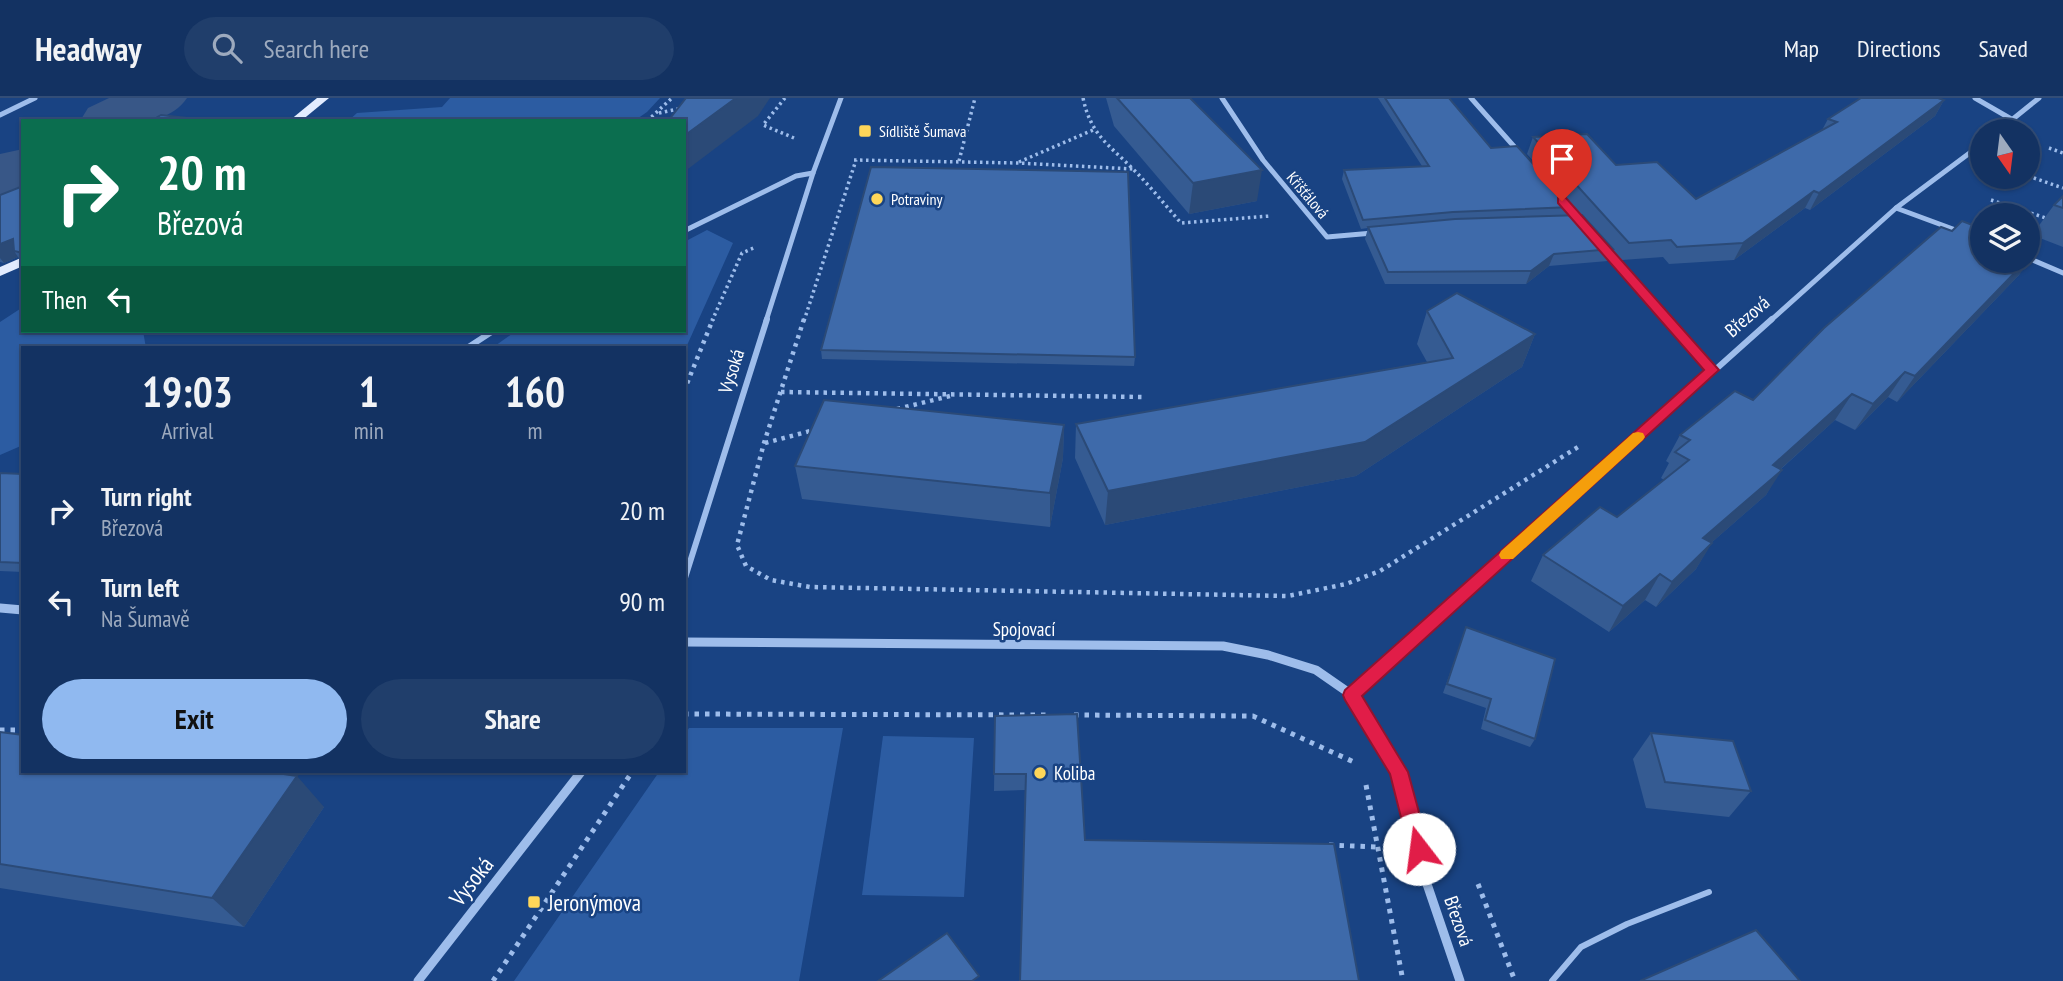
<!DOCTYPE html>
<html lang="en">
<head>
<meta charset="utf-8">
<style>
  :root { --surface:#133262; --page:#203e6b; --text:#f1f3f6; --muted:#9daabe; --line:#324d77; --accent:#90b9f0 }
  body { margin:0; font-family:"PT Sans Narrow",sans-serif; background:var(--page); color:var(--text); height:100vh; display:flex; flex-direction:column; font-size:26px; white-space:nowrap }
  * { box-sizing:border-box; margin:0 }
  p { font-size:23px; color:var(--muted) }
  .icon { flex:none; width:38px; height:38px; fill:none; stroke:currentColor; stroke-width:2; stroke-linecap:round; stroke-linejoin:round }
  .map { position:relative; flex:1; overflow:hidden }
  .panel { position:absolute; left:21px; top:248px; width:665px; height:427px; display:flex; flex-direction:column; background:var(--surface); border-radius:0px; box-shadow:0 2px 5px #0004,0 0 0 2px var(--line) }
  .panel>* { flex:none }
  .banner { position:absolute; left:21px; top:21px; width:665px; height:214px; border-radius:0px; box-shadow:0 2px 5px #0004,0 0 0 2px var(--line); background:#0b6e4f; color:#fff; overflow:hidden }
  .needle { width:46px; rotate:166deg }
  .controls { position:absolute; left:1970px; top:21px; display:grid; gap:14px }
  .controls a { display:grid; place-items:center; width:70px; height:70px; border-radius:50%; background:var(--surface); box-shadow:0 2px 5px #0004,0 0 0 2px var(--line); font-size:35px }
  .pin { position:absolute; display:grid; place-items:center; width:60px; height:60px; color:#fff; margin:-72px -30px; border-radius:50% 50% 50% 0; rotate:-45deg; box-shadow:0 0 7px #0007 }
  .pin .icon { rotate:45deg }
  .me { position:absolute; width:77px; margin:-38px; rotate:345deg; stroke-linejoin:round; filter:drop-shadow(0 0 5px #0008) }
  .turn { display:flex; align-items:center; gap:24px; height:147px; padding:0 21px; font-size:32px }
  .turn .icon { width:91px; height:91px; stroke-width:2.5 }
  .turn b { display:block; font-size:49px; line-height:60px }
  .then { display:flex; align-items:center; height:66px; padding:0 21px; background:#0003; gap:14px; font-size:26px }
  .eta { display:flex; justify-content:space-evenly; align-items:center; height:119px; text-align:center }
  .eta b { font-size:42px; font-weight:800; line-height:49px }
  .action { display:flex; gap:14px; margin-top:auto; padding:14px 21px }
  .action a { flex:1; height:80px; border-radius:42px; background:var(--accent); color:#111; font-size:28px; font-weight:800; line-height:80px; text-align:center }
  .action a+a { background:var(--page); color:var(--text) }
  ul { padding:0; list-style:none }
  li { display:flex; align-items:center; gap:21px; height:91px; padding:0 21px }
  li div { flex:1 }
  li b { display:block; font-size:26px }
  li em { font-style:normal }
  header { display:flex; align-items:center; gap:42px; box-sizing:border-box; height:98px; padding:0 35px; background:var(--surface); border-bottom:2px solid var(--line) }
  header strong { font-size:33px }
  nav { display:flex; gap:38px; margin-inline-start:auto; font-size:24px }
  .search { width:490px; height:63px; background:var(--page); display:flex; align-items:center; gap:18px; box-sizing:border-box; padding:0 24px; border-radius:38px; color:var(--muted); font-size:26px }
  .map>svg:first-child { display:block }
  .green { fill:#2c5ca2 }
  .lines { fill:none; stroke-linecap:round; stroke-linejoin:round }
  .river { fill:#385787; fill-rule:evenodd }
  .path-far2 { stroke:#9ebdeb; stroke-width:3.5; stroke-dasharray:2.5 3.5; stroke-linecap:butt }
  .path-far1 { stroke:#9ebdeb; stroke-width:4.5; stroke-dasharray:3.5 5; stroke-linecap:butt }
  .path { stroke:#9ebdeb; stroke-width:5; stroke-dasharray:4.5 6; stroke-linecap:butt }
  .lane { stroke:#9ebdeb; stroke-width:6 }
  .street-far2 { stroke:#9ebdeb; stroke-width:5 }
  .street-far1 { stroke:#9ebdeb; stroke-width:6 }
  .street { stroke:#9ebdeb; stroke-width:9 }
  .primary { fill:#e2ecff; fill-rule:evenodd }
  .wall { fill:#355b92 }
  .shaded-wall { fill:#2b4a77 }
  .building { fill:#3e6aaa; stroke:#2b4a77; stroke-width:2 }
  .route { fill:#e11d48; stroke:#92132f; stroke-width:2 }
  .slow { fill:#f59e0b }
  .poi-dot { fill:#fed659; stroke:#194383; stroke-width:2.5 }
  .labels { text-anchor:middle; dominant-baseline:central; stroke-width:5; stroke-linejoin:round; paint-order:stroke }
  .far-poi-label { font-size:16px; fill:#fff; stroke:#194383; text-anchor:start }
  .far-street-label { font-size:16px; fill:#fff; stroke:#194383 }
  .street-label { font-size:19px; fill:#fff; stroke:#194383 }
  .poi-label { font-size:19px; fill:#fff; stroke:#194383; text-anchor:start }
  .near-street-label { font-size:23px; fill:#fff; stroke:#194383 }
  .near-poi-label { font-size:23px; fill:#fff; stroke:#194383; text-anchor:start }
</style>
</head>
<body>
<header>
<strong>Headway</strong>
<div class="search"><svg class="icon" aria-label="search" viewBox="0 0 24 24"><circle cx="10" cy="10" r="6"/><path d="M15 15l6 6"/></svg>Search here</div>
<nav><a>Map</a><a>Directions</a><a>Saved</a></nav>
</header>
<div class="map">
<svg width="2063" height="883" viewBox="0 0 2063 883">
  <rect width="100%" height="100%" fill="#194383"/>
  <g class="green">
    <path d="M450,0H660L647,14L634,23H348L357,15L442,9Z"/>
    <path d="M707,132L733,145L684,254V250H492L516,233H684V144Z"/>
    <path d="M23,209V233H143L146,250H23V347L0,357V224Z"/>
    <path d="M689,630H843L799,883H514L659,674H684V637Z"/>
    <path d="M883,638L974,640L964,799L862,797Z"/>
  </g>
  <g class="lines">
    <g class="river">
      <path d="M109,0H187C164,33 116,23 80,23L88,10Z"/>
      <path d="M23,51V98L0,104V56Z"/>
    </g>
    <g class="path-far2">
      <path d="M785,0L763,27L794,40"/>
      <path d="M1083,0C1091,37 1108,46 1133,71C1150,88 1165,107 1181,125L1270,118"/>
      <path d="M659,15L682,10"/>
      <path d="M647,23L672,0"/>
      <path d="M2049,50L2063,55"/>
      <path d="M854,62L1018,65L1133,71"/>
      <path d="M959,63L975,0"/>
      <path d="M1019,64L1093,32"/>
      <path d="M2028,78L2063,90"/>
      <path d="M1991,102L2049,121"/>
      <path d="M712,223L742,155L756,149"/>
      <path d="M804,223L856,62"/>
    </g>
    <g class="path-far1">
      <path d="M804,221L764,345L737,447L746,468L771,482L810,489L1288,498L1346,486L1380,473L1578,349"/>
      <path d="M684,293L713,221"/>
      <path d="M781,294L1142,299"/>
      <path d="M897,311L950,298"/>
      <path d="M765,345L814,332"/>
    </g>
    <g class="path">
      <path d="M684,616L1047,617"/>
      <path d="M1074,617L1253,618L1356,665"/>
      <path d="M0,632H23"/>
      <path d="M1366,687L1403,883"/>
      <path d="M1329,747L1377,749"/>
      <path d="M1478,786L1515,883"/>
      <path d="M493,883L632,674"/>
    </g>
    <path class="lane" d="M1552,883L1581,849L1627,826L1709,794"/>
    <g class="street-far2">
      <path d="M1222,0L1263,62L1327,139L1373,135"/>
      <path d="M1471,0L1519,54"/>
      <path d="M1975,0L2013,22"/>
      <path d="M0,17L35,0"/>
      <path d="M1998,33L2039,0"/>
      <path d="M1896,110L1961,134"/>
      <path d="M684,133L796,78L813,75"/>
      <path d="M1606,152L1668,223"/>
      <path d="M2028,160L2063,175"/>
      <path d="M766,223L813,75L841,0"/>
      <path d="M1770,223L1896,110L1983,45"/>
    </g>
    <g class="street-far1">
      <path d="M1667,221L1712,272"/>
      <path d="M467,250L493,233"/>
      <path d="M684,483L767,221"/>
      <path d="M0,510H5"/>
      <path d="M1449,510L1772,221"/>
    </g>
    <g class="street">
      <path d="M0,510L23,512"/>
      <path d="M684,544L1223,548L1268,557L1316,572L1352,597L1399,674L1427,786L1460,883"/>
      <path d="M1352,597L1451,509"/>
      <path d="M418,883L581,674"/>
    </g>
    <g class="primary">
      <path d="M317,0H329L301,23H289Z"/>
      <path d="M23,159V168L0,178V169Z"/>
    </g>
  </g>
  <g class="wall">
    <path d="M1106,0H1190L1257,103L1189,116L1114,28Z"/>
    <path d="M1378,0H1449L1491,50L1572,109L1569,117H1581L1527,56L1533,39L1616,67L1696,101L1822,32L1828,21L1944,2L1935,18L1810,112L1805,110L1734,162L1669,166L1663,159L1622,162L1613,153L1608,163L1549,168L1526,186H1385L1365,141L1368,130L1361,131L1342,81L1344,72L1422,68Z"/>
    <path d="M23,88V165L18,159L4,165L0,164V97Z"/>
    <path d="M2063,98V149L2032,137L2054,107Z"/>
    <path d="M2020,176L1897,304L1888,299L1855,332L1835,322L1781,371L1766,397L1711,445L1696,471L1656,509L1645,502L1609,534L1531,483L1543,457L1617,419L1664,382L1661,380L1669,365L1666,363L1680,337Z"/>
    <path d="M1427,213L1535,236L1522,269L1356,378L1105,427L1075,360L1076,326L1427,264L1417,246Z"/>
    <path d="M821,252L1135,259L1134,268L822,261Z"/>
    <path d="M1064,327L1063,360L1050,429L802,401L795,368Z"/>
    <path d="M0,375L23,376V474L0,473Z"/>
    <path d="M1466,529L1535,641L1530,649L1481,631L1486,610L1443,595Z"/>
    <path d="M995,618L1085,742L1020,883L1025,692L994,693Z"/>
    <path d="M0,634L324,709L244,829L0,790Z"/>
    <path d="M1651,635L1751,693L1729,719L1646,710L1633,661Z"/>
  </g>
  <g class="shaded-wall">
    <path d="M736,0H770L758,18L684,74V38Z"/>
    <path d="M1944,2L1935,18L1810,112L1819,95Z"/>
    <path d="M1262,72L1257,103L1189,116L1193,85Z"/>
    <path d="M1814,93L1805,110L1734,162L1743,145Z"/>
    <path d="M13,141L14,153L18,159L4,165L0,160V146Z"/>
    <path d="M2037,151L2020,176L1897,304L1915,278L2026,163H2028V160Z"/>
    <path d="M1554,156L1549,168L1526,186L1531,173Z"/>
    <path d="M1535,236L1522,269L1356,378L1105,427L1108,393Z"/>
    <path d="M1905,274L1888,299L1855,332L1873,306Z"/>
    <path d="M1852,296L1835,322L1757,392L1773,367Z"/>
    <path d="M1064,327L1063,360L1050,429V395Z"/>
    <path d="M1782,372L1766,397L1687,466L1703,440Z"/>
    <path d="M1712,445L1696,471L1656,509L1672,484Z"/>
    <path d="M1660,476L1645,502L1609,534L1623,508Z"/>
    <path d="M297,678L324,709L244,829L212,800Z"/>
  </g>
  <g class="building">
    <path d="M686,0H736L684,38V23H668Z"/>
    <path d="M1117,0H1190L1262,72L1193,85Z"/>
    <path d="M1385,0H1449L1491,50L1517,48L1572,109L1453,114L1363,122L1344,72L1429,68Z"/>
    <path d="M1861,0H1938L1944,2L1819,95L1814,93L1743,145L1677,149L1671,142L1629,145L1533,39L1587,36L1616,67L1657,64L1696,101L1837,24L1828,21Z"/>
    <path d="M161,17L214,23H151Z"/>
    <path d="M871,69L1128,74L1135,259L821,252Z"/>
    <path d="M23,88V155L14,153L13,141L0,146V97Z"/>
    <path d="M2063,98V110L2054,107Z"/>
    <path d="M1582,117L1613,151L1554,156L1531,173L1388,174L1368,129L1455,121Z"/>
    <path d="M1962,123L1983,131V163H2026L1915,278L1905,274L1873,306L1852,296L1773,367L1782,372L1703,440L1712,445L1672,484L1660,476L1623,508L1543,457L1600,409L1617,419L1689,362L1675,354L1690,342L1680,337L1735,293L1753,302L1824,230L1941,129L1952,133Z"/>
    <path d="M2028,148L2037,151L2028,160Z"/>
    <path d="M1457,195L1535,236L1365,344L1108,393L1076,326L1453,260L1427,213Z"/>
    <path d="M824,302L1064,327L1050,395L795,368Z"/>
    <path d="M0,375L23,376V465L0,464Z"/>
    <path d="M1466,529L1555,561L1535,641L1485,622L1491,601L1447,586Z"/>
    <path d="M1077,616L1085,742L1334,746L1359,883H1020L1026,676H994L995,618Z"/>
    <path d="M0,634L23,637V674H270L297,678L212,800L0,766Z"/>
    <path d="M1651,635L1733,643L1751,693L1665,684Z"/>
    <path d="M1756,832L1800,883H1640Z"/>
    <path d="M947,835L979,878L972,883H878Z"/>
  </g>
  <path class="route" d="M1558,100H1566L1719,272L1362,598L1408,674L1429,751L1426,757L1419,760L1412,757L1409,751L1390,676L1345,602L1343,597L1345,592L1704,272L1558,105Z"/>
  <path class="slow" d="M1638,334L1643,335L1645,339L1643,342L1513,461H1501L1499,457L1501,453L1633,335Z"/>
  <g class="poi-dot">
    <rect x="858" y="26" width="14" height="14" rx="3.5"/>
    <circle cx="877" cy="101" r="7"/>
    <circle cx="1040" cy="675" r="7"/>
    <rect x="527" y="797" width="14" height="14" rx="3.5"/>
  </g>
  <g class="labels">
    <g class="far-poi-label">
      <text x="879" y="33">Sídliště Šumava</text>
      <text x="891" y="101">Potraviny</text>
    </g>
    <g class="far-street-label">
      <text transform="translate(1308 97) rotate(50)">Křišťálová</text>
    </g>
    <g class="street-label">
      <text transform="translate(1747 218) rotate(-41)">Březová</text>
      <text transform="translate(731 273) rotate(-72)">Vysoká</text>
      <text x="1024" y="531">Spojovací</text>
      <text transform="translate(1459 823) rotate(71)">Březová</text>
    </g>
    <g class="poi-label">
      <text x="1054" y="675">Koliba</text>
    </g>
    <g class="near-street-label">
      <text transform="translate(471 783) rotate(-52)">Vysoká</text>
    </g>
    <g class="near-poi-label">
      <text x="548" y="804">Jeronýmova</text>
    </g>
  </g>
</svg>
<div class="controls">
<a><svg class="needle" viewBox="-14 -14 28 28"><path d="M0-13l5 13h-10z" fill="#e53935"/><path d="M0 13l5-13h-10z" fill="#9daabe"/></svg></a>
<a><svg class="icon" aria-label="layers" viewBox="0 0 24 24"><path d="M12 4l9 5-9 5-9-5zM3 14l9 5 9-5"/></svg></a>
</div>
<div class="pin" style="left:1562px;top:103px;background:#d93025"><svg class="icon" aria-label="arrive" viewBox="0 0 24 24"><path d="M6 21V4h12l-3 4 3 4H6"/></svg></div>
<svg class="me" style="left:1419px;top:751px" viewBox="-20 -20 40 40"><circle r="19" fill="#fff"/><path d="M0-13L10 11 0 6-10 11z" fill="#e11d48"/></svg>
<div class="banner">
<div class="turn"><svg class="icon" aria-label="right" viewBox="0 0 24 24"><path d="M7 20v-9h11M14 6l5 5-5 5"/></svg><div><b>20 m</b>Březová</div></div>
<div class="then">Then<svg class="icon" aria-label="left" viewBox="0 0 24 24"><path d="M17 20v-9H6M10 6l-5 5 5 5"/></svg></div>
</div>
<section class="panel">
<div class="eta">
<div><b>19:03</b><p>Arrival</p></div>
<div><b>1</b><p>min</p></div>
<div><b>160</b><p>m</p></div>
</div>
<ul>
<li><svg class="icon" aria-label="right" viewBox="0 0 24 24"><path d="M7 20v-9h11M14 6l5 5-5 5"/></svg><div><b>Turn right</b><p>Březová</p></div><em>20 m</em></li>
<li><svg class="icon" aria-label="left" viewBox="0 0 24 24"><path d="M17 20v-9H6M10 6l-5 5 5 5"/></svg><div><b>Turn left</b><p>Na Šumavě</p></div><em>90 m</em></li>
</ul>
<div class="action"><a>Exit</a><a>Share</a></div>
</section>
</div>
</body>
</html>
